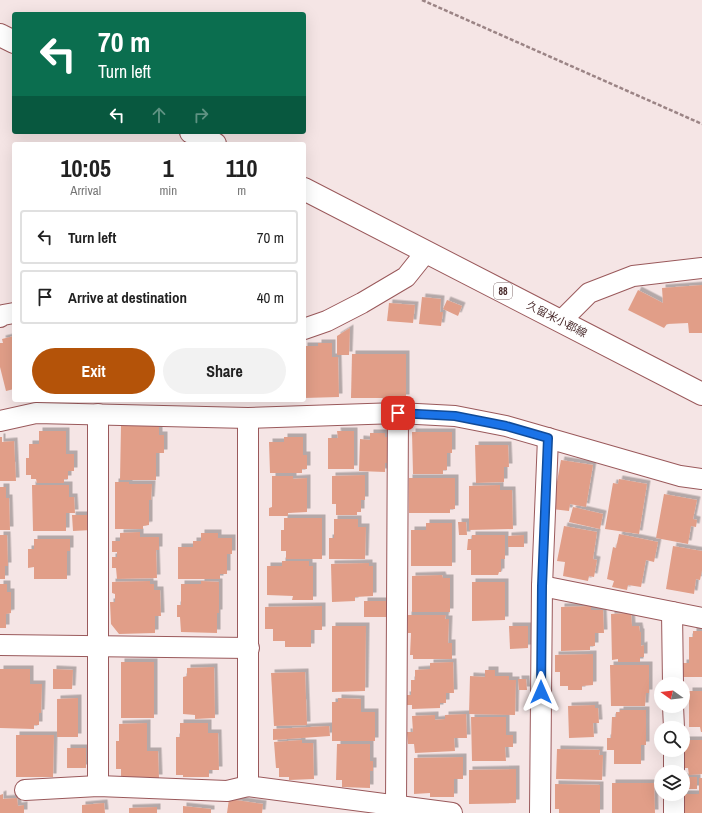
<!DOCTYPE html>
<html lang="en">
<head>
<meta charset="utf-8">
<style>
  :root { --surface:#fff; --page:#f2f2f2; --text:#222; --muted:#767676; --line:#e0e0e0; --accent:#b45309 }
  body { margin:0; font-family:"Archivo Narrow","Noto Sans JP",sans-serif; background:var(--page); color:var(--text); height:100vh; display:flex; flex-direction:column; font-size:15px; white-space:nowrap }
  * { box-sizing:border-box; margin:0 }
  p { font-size:13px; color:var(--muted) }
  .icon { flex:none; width:22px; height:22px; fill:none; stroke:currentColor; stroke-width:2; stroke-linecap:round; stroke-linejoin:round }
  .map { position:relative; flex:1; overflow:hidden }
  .side { position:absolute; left:12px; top:142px; width:294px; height:260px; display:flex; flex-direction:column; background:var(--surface); border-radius:4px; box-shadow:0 4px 16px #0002 }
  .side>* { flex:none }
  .banner { position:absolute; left:12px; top:12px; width:294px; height:122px; border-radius:4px; box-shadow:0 4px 16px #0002; background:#0b6e4f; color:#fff; overflow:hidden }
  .needle { width:26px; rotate:284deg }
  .controls { position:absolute; left:654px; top:677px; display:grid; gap:8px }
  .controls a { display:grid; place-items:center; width:36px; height:36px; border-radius:50%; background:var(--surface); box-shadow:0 4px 16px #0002; font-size:20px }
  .pin { position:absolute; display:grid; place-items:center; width:34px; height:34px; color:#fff; margin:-17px; border-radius:8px; box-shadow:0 2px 6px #0006 }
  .me { position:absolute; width:44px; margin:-22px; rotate:0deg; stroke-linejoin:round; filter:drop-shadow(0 0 3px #0008) }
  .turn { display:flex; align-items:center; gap:14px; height:84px; padding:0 20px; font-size:18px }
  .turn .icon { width:52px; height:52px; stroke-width:2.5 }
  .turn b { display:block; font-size:28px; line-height:34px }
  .lanes { display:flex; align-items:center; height:38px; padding:0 20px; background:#0003; justify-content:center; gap:20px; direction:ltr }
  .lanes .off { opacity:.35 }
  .eta { display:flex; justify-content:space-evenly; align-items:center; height:68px; text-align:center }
  .eta b { font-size:24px; font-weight:700; line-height:28px }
  .primary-button { display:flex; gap:8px; margin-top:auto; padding:8px 20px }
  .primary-button a { flex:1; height:46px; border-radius:24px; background:var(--accent); color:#fff; font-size:16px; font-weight:700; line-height:46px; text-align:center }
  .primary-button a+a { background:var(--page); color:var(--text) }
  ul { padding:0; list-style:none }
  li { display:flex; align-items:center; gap:12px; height:54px; margin:0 8px 6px; padding:0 12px; border:2px solid var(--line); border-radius:4px }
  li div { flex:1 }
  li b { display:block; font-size:15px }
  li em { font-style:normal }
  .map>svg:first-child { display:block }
  .building { fill:#e19e88; filter:url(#shadow) }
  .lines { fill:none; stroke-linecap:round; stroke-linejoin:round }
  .minor-casing { stroke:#9a595b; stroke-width:22 }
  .primary-casing { stroke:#9a595b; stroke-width:24 }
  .path { stroke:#9b8485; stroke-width:2.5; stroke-dasharray:4 2; stroke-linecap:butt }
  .minor { stroke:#fff; stroke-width:20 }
  .primary { stroke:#fff; stroke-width:22 }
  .route-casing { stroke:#114b97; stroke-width:10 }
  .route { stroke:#1a73e8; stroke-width:7 }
  .labels { text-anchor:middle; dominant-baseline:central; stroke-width:4; stroke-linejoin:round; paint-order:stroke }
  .shield { fill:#fff; stroke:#816c6d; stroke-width:1 }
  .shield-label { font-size:10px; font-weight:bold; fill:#4b2d2e }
  .street-label { font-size:11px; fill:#4b2d2e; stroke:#fff }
</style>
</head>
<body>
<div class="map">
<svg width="702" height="813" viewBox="0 0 702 813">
  <defs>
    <filter id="shadow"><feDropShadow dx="3.5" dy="-3.5" stdDeviation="0" flood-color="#0004"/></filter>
  </defs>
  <rect width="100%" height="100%" fill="#f5e5e5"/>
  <g class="building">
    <path d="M702,285V333H689L688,323L667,324L664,328L628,310L638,290L663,303L662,288Z"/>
    <path d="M422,297L441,299L440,312H443L441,326L419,324Z"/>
    <path d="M447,300L462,306L458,316L443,309Z"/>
    <path d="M389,303L415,305L413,323L387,321Z"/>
    <path d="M350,328L349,355H337V336Z"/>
    <path d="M14,336V389L6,391L0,367V343H3L2,339Z"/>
    <path d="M318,343H332V357H338L339,397L304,398V346H318Z"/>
    <path d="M352,354H406V398H351Z"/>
    <path d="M121,426H159V435H164V453H156V480H120Z"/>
    <path d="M39,431H66V454H74V471H68V479H64V483H37L36,479H31V475H26V458H29V444H39Z"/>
    <path d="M337,431H354V469H328V438H338Z"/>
    <path d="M412,432H452V453H447V470H443V474H413Z"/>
    <path d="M370,433H385V437H389L388,463H385V472L359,471L360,439L370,440Z"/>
    <path d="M0,437H2V442L14,441L16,481H0Z"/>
    <path d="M284,437H303V455H307V469H302V473H270L269,442H284Z"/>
    <path d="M475,445H508L509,467H504V482L476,483Z"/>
    <path d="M561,460L593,465L586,507L570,504L569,511L552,509Z"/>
    <path d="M365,475V500H361V512H357V515H336V504H332V476Z"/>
    <path d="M272,476H293V479L307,478V512L288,513V516H269V508L272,507Z"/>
    <path d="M409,478H455V509H450V513H409Z"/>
    <path d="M619,479L647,484L639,534L605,529L613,483L618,484Z"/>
    <path d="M115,482H129V484H152L151,500H149V525L143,526V529H115Z"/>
    <path d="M32,485H69V497H74L75,513H66V531H33Z"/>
    <path d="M500,485V490H512L513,529L469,530V486Z"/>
    <path d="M0,487H6V498H9L10,530H0Z"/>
    <path d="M664,494L697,500L693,519L697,520L696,527L691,526L688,544L656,538Z"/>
    <path d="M573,507L603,514L600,529L569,522Z"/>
    <path d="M72,515H92V530L73,531Z"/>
    <path d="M284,518H322V559H286V551H281V530H284Z"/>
    <path d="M334,519H358V527H366L365,559H329V538H334Z"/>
    <path d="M458,522H466L467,535H459Z"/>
    <path d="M426,523H452V566H411V530H426Z"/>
    <path d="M564,526L597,532L593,559L597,560L594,577L589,576L588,581L563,576L565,562L557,561Z"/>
    <path d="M140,532V537H159V550H156L157,578L117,579L116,568H112V557H117V552H112V541H120V533Z"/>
    <path d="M201,533H218V538H232V554H227V574H220V579H178V547H193V541H201Z"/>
    <path d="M619,534L658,542L654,562L646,560L641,587L628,585L627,590L612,587L614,581L607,579L613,547L616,548Z"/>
    <path d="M0,535H7L8,566H5V579H0Z"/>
    <path d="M472,535H505V559H501V572H499L498,575H471V550H467L468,539H472Z"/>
    <path d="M524,535V547H508V536Z"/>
    <path d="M34,539H70V551H67V579H34V567L28,568V549H34Z"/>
    <path d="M673,546L702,551V570L700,580L696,579L694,594L666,589Z"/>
    <path d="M282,561H309V566H313V600H292L293,596L267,595V566H282Z"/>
    <path d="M369,563V566H373V596L355,597V601L332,602L331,564Z"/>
    <path d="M442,575L443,578H450V612H412V576Z"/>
    <path d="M150,581V584H154V590H160L161,616H155V633L119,634L111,624L110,602H115V594L112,593V582Z"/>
    <path d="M201,581L219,582V613H217V633L181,632L180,617H177V605H181V584H201Z"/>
    <path d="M472,582H505V620L472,621Z"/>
    <path d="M0,584H7V592H11V613L6,614V628H0Z"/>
    <rect x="364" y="601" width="22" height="16"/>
    <path d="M322,606V630H311V647H285V641H273V629H265V607Z"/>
    <path d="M591,606V610H603L604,633H595V646H590V650L561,651V607Z"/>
    <path d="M631,613L632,626H639L640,632H641V646L644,645V657H640V662H618V659L612,660L611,614Z"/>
    <path d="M408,615H446L445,619H449L448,643H452V659H413V655H410L411,633H408Z"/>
    <path d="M332,626H366L365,691L332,692Z"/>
    <path d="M509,626H528V648L510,649Z"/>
    <path d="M693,631H702V677H683V663H689V637H693Z"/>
    <path d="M593,654V685L582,686V690H568V686H560V672H555V655Z"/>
    <rect x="121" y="662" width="33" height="56"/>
    <path d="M453,662L454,693H446V703H440V708L412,709V705H407L406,695H411V680H415V670L430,669V663Z"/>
    <path d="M610,665H649V693H646L645,706H611Z"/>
    <path d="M214,667L215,718L195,719V715L183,714V677L187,676V668Z"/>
    <path d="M0,669H30V684H42L41,713H39V725H34V729L0,728Z"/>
    <path d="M53,669L73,670L72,689H53Z"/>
    <path d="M485,670H495V676H509V680H516L515,715L469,714L470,676L485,677Z"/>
    <path d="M305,672L307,725L274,726L271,673Z"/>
    <path d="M518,679H526L527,690H519Z"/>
    <path d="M689,691H702V732H701L700,727H689Z"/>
    <path d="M78,698V737H57V699Z"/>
    <path d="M338,698L361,699V712H375V741H332V702H338Z"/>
    <path d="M595,705V708H598L599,723H593L594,737L569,738L568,706Z"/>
    <path d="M620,710H646V745H641V764H614V750H607V738H611L612,717H616V712H620Z"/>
    <path d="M466,714L467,738H454L455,751L415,753L414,744H408L407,732H413L412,716L435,715V720L445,719V715Z"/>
    <path d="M471,717H506V735H513V747H505L506,761H472Z"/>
    <path d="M147,723V751H158L159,778H121V769H116V741H119V724Z"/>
    <path d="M180,723H208V733H218L219,770H209V777H183V775H176V737H180Z"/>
    <path d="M329,726L330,736L273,740V729Z"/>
    <path d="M16,735H54L53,777H16Z"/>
    <path d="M302,740V743H313L314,779L289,780V777H279V768H276L274,742Z"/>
    <path d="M685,740H702V774L689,775L688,768H685Z"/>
    <path d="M337,744H370V761H373V771H370V788L342,787V780H336Z"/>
    <rect x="67" y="748" width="19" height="20"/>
    <path d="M557,749L600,750L599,755H603L602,780L556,779Z"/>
    <path d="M463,757V779H454V797H430V793L414,794V758Z"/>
    <path d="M516,769V803L469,804V770Z"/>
    <rect x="683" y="777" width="14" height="12"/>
    <path d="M699,778H702V813H683V794H699Z"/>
    <path d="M612,783H654L655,813H612Z"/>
    <path d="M555,784L600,785V813H559V809H555Z"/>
    <path d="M3,794V799L17,798L18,806L24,805V813H0V795Z"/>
    <path d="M229,799L263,804L262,813H227Z"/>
    <path d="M104,803L105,813H82V805Z"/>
    <path d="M183,806L211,809V813H183Z"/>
    <path d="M157,807V813H129V808Z"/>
  </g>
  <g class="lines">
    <defs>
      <g id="minor">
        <path d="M0,317L3,315L14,313"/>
        <path d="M561,321L589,293L633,276L702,268"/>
        <path d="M304,329L327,321L362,303L406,277L426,252"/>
        <path d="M98,414V786"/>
        <path d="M248,418V786L452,813"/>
        <path d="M0,421L36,413L248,418L398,413L455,416L506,426L680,476L702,479"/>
        <path d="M542,586L702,618"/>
        <path d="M672,612L673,684"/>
        <path d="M0,645L249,648"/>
        <path d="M673,706L674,728"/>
        <path d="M674,750V772"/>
        <path d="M25,790L98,786L227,791L248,786"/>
        <path d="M674,794V813"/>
        <path d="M396,806L398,413"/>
        <path d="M540,813L542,586L548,438"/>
      </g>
      <g id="primary">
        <path d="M0,35L14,42"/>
        <path d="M191,132L215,144"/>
        <path d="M304,189L702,394"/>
      </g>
    </defs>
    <use href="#minor" class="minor-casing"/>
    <use href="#primary" class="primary-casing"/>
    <path class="path" d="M422,0L702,124"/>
    <use href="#minor" class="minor"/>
    <use href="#primary" class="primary"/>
  </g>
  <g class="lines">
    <defs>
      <path id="route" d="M398,413L455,416L506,426L548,438L542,586L541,692"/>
    </defs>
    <use href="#route" class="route-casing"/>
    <use href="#route" class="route"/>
  </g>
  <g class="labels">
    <rect class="shield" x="494" y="283" width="18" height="16" rx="3"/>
    <g class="shield-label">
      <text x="503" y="291">88</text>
    </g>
    <g class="street-label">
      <text transform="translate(557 319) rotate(27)">久留米小郡線</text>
    </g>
  </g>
</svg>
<div class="controls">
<a><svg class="needle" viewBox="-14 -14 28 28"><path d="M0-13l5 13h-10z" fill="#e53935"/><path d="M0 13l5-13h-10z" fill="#767676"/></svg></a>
<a><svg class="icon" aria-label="search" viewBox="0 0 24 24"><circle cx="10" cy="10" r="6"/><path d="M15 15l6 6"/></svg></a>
<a><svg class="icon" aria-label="layers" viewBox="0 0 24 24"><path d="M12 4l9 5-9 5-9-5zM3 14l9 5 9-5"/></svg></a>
</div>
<div class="pin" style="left:398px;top:413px;background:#d93025"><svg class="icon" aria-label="arrive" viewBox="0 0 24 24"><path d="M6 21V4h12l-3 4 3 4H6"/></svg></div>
<svg class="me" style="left:541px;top:692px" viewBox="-20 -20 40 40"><path d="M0-17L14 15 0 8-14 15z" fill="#1a73e8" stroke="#fff" stroke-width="4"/></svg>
<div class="banner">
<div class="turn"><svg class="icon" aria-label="left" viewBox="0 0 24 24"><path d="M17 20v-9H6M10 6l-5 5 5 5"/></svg><div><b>70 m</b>Turn left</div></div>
<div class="lanes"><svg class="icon" aria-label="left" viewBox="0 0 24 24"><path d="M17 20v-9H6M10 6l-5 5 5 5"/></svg><svg class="icon off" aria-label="ahead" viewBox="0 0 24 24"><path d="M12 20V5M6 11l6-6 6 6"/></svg><svg class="icon off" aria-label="right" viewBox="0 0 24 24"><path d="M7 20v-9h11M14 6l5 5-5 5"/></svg></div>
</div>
<section class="side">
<div class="eta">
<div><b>10:05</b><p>Arrival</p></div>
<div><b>1</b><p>min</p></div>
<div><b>110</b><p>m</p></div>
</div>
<ul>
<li><svg class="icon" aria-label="left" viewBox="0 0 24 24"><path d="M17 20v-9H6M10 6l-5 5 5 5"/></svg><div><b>Turn left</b></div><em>70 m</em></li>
<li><svg class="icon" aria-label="arrive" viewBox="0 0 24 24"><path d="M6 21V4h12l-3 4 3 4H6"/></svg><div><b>Arrive at destination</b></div><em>40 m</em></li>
</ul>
<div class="primary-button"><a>Exit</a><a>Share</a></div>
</section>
</div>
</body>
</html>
